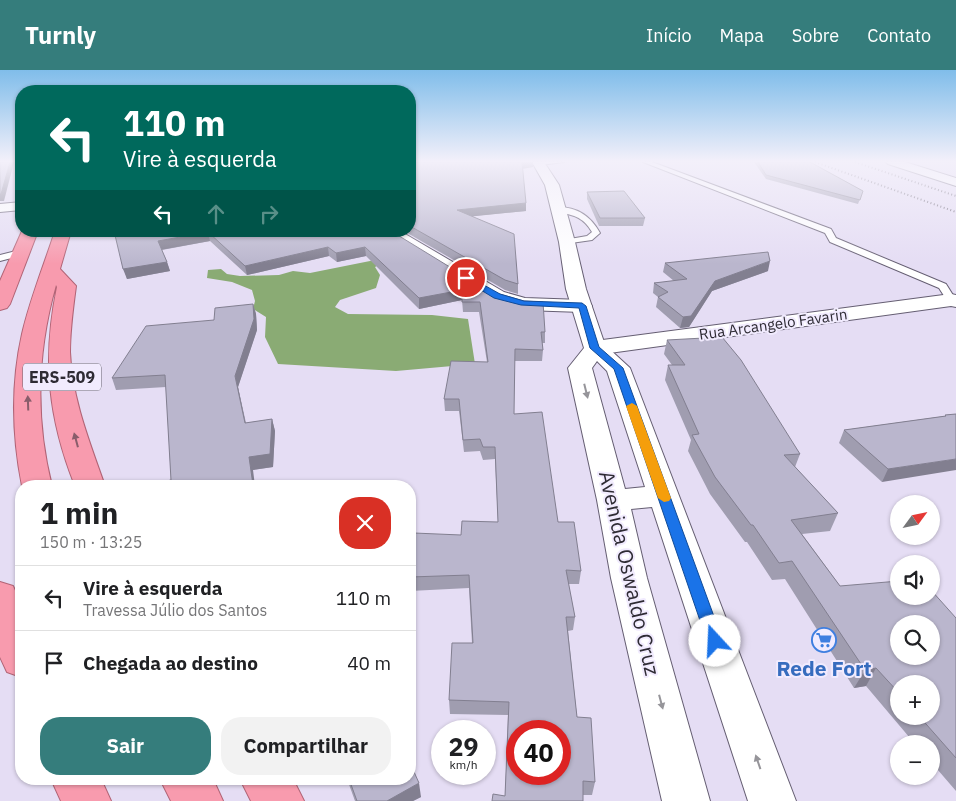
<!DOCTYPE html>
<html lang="pt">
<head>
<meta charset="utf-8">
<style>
  :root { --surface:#fff; --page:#f2f2f2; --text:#202124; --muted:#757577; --line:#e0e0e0; --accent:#357d7c }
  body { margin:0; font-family:"IBM Plex Sans",sans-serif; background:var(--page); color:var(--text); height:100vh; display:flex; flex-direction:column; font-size:19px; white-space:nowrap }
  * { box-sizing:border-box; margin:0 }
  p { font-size:16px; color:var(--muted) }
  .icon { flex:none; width:28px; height:28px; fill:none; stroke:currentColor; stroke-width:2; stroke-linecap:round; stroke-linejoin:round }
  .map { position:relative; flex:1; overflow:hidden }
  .drawer { position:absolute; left:15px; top:410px; width:401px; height:305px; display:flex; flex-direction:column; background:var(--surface); border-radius:20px; box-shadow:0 1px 4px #0004 }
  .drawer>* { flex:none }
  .hud { position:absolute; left:15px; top:15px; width:401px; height:152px; border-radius:20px; box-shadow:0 1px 4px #0004; background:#00695c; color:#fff; overflow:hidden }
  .needle { width:32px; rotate:57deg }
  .fabs { position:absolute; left:890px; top:425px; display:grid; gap:10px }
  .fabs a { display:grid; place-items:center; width:50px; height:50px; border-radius:50%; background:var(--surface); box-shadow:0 1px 4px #0004; font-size:25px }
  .speed { position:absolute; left:431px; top:650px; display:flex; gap:10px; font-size:25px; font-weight:700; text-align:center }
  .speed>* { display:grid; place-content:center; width:65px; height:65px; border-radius:50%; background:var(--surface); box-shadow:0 1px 4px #0004; line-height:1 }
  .speed small { font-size:12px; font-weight:400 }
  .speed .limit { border:8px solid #d22; background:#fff; color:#111 }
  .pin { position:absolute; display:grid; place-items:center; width:42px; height:42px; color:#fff; margin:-21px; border:2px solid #fff; border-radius:50%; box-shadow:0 1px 5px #0007 }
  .me { position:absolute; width:55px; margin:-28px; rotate:340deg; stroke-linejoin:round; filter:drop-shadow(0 0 4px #0008) }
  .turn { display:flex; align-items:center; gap:18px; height:105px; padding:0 25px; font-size:22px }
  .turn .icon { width:65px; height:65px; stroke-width:2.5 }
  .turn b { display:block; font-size:35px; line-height:42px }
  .lanes { display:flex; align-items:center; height:48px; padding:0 25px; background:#0003; justify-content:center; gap:25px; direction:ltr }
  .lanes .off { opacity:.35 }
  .round { display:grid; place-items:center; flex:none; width:52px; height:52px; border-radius:20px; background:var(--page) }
  .headline { display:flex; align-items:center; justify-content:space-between; height:85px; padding:0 25px }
  h1 { font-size:30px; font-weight:800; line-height:38px }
  .primary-button { display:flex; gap:10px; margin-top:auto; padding:10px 25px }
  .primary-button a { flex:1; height:58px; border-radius:20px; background:var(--accent); color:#fff; font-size:20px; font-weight:800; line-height:58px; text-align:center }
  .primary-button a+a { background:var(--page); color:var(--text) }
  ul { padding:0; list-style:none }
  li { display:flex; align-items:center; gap:15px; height:65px; padding:0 25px; border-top:1px solid var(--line) }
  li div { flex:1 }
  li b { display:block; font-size:19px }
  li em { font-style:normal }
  header { display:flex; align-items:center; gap:30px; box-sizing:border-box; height:70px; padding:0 25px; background:var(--accent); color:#fff }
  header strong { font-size:24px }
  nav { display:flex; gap:28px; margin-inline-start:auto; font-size:18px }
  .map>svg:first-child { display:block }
  .forest { fill:#8aab74 }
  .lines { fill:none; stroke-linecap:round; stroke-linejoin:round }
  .service-casing { stroke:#655e72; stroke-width:2 }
  .minor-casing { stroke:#655e72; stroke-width:2 }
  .tertiary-casing { stroke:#655e72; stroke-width:2 }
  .trunk-casing { stroke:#b16476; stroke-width:2 }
  .service { fill:#fff; fill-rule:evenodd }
  .minor { fill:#fff; fill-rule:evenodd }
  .tertiary { fill:#fff; fill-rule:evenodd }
  .trunk { fill:#f89bae; fill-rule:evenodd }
  .rail { stroke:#686371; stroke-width:2; stroke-dasharray:1 2.5; stroke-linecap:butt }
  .wall { fill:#a09db0; fill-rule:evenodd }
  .shaded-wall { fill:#827f90 }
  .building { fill:#bab6cd; stroke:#827f90; fill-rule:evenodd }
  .oneway { fill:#96959a }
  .oneway2 { fill:#895d6b }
  .route { fill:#1a73e8; stroke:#114b97 }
  .slow { fill:#f59e0b }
  .labels { text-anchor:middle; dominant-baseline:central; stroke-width:4; stroke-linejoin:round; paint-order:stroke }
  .far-street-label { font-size:15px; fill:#2e2b34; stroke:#f1ebfe }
  .shield { fill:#f1ebfe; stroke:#686571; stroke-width:1 }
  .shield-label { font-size:16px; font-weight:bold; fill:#2e2b34 }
  .near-street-label { font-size:21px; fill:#2e2b34; stroke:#f1ebfe }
  .near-shop-label { font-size:21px; font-weight:bold; fill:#366cbe; stroke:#f1ebfe }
</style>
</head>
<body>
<header>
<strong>Turnly</strong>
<nav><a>Início</a><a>Mapa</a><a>Sobre</a><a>Contato</a></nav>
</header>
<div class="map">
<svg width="956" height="731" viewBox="0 0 956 731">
  <rect width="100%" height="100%" fill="#e5ddf4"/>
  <path class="forest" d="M375,190L384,192L375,197L380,205L376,218L340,230L335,237L348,244L432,245L468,249L475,294L396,301L278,294L265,267L266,247L253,239L255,231L252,220L232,212L207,208L208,200L221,199L227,204L240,206L279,205L293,201L310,203Z"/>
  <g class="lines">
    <defs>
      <g id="service">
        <path d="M538,92H564L540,95Z"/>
        <path d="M643,92H652L831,159L836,168L946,214L956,230L951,233L948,232L939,218L830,172L825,163Z"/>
        <path d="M555,137C576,136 591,146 600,163L592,170L564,174V170L587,166L592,162C583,146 572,145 555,141Z"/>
        <path d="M20,180L24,183L23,185L0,191V185Z"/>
      </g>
      <g id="minor">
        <path d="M886,92H905L956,108V116L888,94Z"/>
        <path d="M21,132V140L0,142V134Z"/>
        <path d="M380,161H400L504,222L525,228L582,230L589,232L592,236L589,240L582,242L524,240L490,230Z"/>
        <path d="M951,224L956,225V237L951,236L595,285L587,283L584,278L587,273L595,271Z"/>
      </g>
      <path id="tertiary" d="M532,92H544L559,115L575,172L586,219L605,275L630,298L796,731H748L652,437L631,439L647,508L710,731H662L611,508L597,430L568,298L584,278L566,219L559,172L545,115ZM597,291L607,301L645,417L625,419L592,298Z"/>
      <g id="trunk">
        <path d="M22,161H38L10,234L7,238L0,240V211Z"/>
        <path d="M55,161H71L60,199L76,216C73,238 70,260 70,282C72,329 90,373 105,416H75C48,348 42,289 57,217L56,215C37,282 35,349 52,416H22C12,366 11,313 22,264C30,229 44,195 55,161Z"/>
        <path d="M0,512L13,516L21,534V607L7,602L0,587Z"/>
        <path d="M51,709H101L111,731H61Z"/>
        <path d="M160,709H213L223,731H171Z"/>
        <path d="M240,709H293L304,731H251Z"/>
      </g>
    </defs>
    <use href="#service" class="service-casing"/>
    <use href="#minor" class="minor-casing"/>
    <use href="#tertiary" class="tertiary-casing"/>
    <use href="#trunk" class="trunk-casing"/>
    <use href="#service" class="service"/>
    <use href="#minor" class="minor"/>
    <use href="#tertiary" class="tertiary"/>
    <use href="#trunk" class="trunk"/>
    <g class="rail">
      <path d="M815,92L956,142"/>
      <path d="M855,92L956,126"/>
    </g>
  </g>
  <g class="wall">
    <path d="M410,92L533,97L523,98L526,141L473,146L518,214V224L505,220L404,161H410Z"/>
    <path d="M754,92H810L863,121L858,134L766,109Z"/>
    <path d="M587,122L645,148L643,156H599L587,129Z"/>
    <path d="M114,161H391L545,262V273H542L543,280L542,291H514V344L558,452L581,501L579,514H568L575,547L573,560L568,561L577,647L595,712L592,725H583L505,726L508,645L450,644L449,630L472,573L469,518L410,521V485L461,465L498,452L495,389L483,390L480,381L464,382L459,341H445L444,329L487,292L479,242H463L462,230L419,239L366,186L337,192L329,186L247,205L210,171L162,180L167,192L170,201L127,209Z"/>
    <path d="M665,193L768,201L712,221L689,257L680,258L656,237L658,227L653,223L654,213L674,211L663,202Z"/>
    <path d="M253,234L256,244L257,260L238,317L246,353L272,349L275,361L273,397L253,400L171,410L166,317L116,320L112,308Z"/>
    <path d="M667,270L800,384L795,397L838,443L830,461L802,464L840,516L956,548V721L931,692V674H915L866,616L854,618L785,509L772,510L747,472H745L710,424L688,381L691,370L665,310L668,295H672L664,284ZM899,614L931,646H899Z"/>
    <path d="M956,344L882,412L839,373L844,360L945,346V345Z"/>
    <path d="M347,709H410L421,727L413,731H355Z"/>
  </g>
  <g class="shaded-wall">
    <path d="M10,92H14L4,131H0V124Z"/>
    <path d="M522,92H533V97L522,99Z"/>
    <path d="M526,133V141L457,148V140Z"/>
    <path d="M208,162L210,171L160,180L158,171Z"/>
    <path d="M328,177L329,186L247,205L245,196Z"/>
    <path d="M365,177L366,186L337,192L336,183Z"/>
    <path d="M770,191L768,201L712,221L689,257L680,258L683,247L715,211Z"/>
    <path d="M167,192L170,201L127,209L123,199Z"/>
    <path d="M462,220V230L419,239V228Z"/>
    <path d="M253,234L256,244L257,260L238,317L248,365L235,306Z"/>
    <path d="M272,349L275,361L273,397L253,400L255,416H248L249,387Z"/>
    <path d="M956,389V400L882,412L888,399Z"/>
    <path d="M876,598L866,616L854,618L865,600Z"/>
    <path d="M419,713L421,727L413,731H387Z"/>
  </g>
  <g class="building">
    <path d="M0,92H10L1,124H0Z"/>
    <path d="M410,92H522L526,133L457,140L514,164L518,214L505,210L410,156Z"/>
    <path d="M758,92H810L863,121L860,130L766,105Z"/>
    <path d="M624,121L645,148H600L587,122Z"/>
    <path d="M114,161H391L489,221L524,231L543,232L545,262H541L543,280L515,279L514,344L542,342L558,452H574L581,501L566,500L575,547H566L577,647L591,648L595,712L583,711V731H492L493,724L505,726L509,632L449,630L452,573H473L469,505L410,507V485L414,463L461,465L462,451L498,452L495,377H483L480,369L463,370L459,329H444L451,291L488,292L480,232H462V220L419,228L365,177L336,183L328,177L245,196L208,162L158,171L167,192L123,199ZM518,661H560V704H518Z"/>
    <path d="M768,182L770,191L715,211L691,246L683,247L658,227L668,222L654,213L687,209L665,193Z"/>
    <path d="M253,234L254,249L235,306L245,353L272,349L270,384L249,387L253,415L248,416H154L153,414L171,410L165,305L112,308L146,256L214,250L215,238Z"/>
    <path d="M722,267L741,290L800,384L784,385L838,443L791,450L840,516L899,511V526H931V520L956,548V688L919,646H931V614H899V623L876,598L865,600L792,491L779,493L753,455H751L715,407L692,365L699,364L668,295H685L667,270ZM899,554H931V586H899Z"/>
    <path d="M956,344V389L888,399L844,360L946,346L945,345Z"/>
    <path d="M410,693L419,713L387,731H357L349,709H410Z"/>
  </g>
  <defs><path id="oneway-solid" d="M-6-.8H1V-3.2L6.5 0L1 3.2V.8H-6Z" transform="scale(1.25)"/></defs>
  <g class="oneway">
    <use href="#oneway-solid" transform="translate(586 321) rotate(76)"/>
    <use href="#oneway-solid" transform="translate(661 632) rotate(75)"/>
    <use href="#oneway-solid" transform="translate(758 692) rotate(-109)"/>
  </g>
  <g class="oneway2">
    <use href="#oneway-solid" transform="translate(28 333) rotate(-92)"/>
    <use href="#oneway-solid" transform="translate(76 370) rotate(-105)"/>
  </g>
  <linearGradient id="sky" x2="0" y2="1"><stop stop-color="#80bdea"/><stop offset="0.47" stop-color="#f3f0fa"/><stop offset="1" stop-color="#f3f0fa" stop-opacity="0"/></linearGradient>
  <rect width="956" height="194" fill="url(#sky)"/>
  <path class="route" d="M466,205L500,224L524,231L582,233L586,236L599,277L623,298L723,571L721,576L715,578L709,576L707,571L614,299L590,278L579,238L521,235L494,228L463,209L462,208Z"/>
  <path class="slow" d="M632,333L637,336L671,428L669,431L664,432L658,428L626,336Z"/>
  <defs>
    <symbol id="supermarket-ring" viewBox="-11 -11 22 22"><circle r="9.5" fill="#f1ebfe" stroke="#3f7fe0" stroke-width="1.5"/><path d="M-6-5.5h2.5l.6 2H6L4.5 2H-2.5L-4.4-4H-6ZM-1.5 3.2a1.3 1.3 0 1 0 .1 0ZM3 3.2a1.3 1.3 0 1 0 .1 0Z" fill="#3f7fe0"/></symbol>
  </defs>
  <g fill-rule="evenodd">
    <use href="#supermarket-ring" x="810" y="556" width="28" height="28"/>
  </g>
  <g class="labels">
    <g class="far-street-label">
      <text transform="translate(773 254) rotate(-8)">Rua Arcangelo Favarin</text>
    </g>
    <rect class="shield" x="23" y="293.5" width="78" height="27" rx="4"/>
    <g class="shield-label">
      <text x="62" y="307">ERS-509</text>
    </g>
    <g class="near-street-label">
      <text transform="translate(630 503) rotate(77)">Avenida Oswaldo Cruz</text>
    </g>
    <g class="near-shop-label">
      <text x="824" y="598">Rede Fort</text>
    </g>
  </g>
</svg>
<div class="fabs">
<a><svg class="needle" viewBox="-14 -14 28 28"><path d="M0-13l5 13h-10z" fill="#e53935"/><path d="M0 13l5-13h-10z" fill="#757577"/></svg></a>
<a><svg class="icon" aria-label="sound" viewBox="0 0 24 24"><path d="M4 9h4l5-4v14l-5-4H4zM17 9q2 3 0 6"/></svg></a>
<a><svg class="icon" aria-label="search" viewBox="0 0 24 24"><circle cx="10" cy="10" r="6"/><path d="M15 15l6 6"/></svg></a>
<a>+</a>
<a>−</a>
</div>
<div class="speed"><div>29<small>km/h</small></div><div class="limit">40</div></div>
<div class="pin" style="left:466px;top:208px;background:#d93025"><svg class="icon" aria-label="arrive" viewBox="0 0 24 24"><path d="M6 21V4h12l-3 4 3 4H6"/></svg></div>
<svg class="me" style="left:715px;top:571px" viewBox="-20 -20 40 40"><circle r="19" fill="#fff"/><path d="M0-13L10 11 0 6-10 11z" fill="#1a73e8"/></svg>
<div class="hud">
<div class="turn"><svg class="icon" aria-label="left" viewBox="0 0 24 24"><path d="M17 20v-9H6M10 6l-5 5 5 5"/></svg><div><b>110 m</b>Vire à esquerda</div></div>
<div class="lanes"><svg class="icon" aria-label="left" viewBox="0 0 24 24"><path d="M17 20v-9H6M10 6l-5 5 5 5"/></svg><svg class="icon off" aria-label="ahead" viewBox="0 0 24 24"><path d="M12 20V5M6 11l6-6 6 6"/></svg><svg class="icon off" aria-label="right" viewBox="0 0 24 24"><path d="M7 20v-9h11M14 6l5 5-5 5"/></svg></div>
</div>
<section class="drawer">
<div class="headline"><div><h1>1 min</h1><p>150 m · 13:25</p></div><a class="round" style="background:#d93025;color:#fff"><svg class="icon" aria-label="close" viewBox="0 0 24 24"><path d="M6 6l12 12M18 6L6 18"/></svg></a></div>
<ul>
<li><svg class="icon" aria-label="left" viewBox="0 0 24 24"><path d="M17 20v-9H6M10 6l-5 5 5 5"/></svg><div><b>Vire à esquerda</b><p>Travessa Júlio dos Santos</p></div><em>110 m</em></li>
<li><svg class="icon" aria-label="arrive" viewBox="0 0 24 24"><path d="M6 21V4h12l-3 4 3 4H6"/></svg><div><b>Chegada ao destino</b></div><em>40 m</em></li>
</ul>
<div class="primary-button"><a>Sair</a><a>Compartilhar</a></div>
</section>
</div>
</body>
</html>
